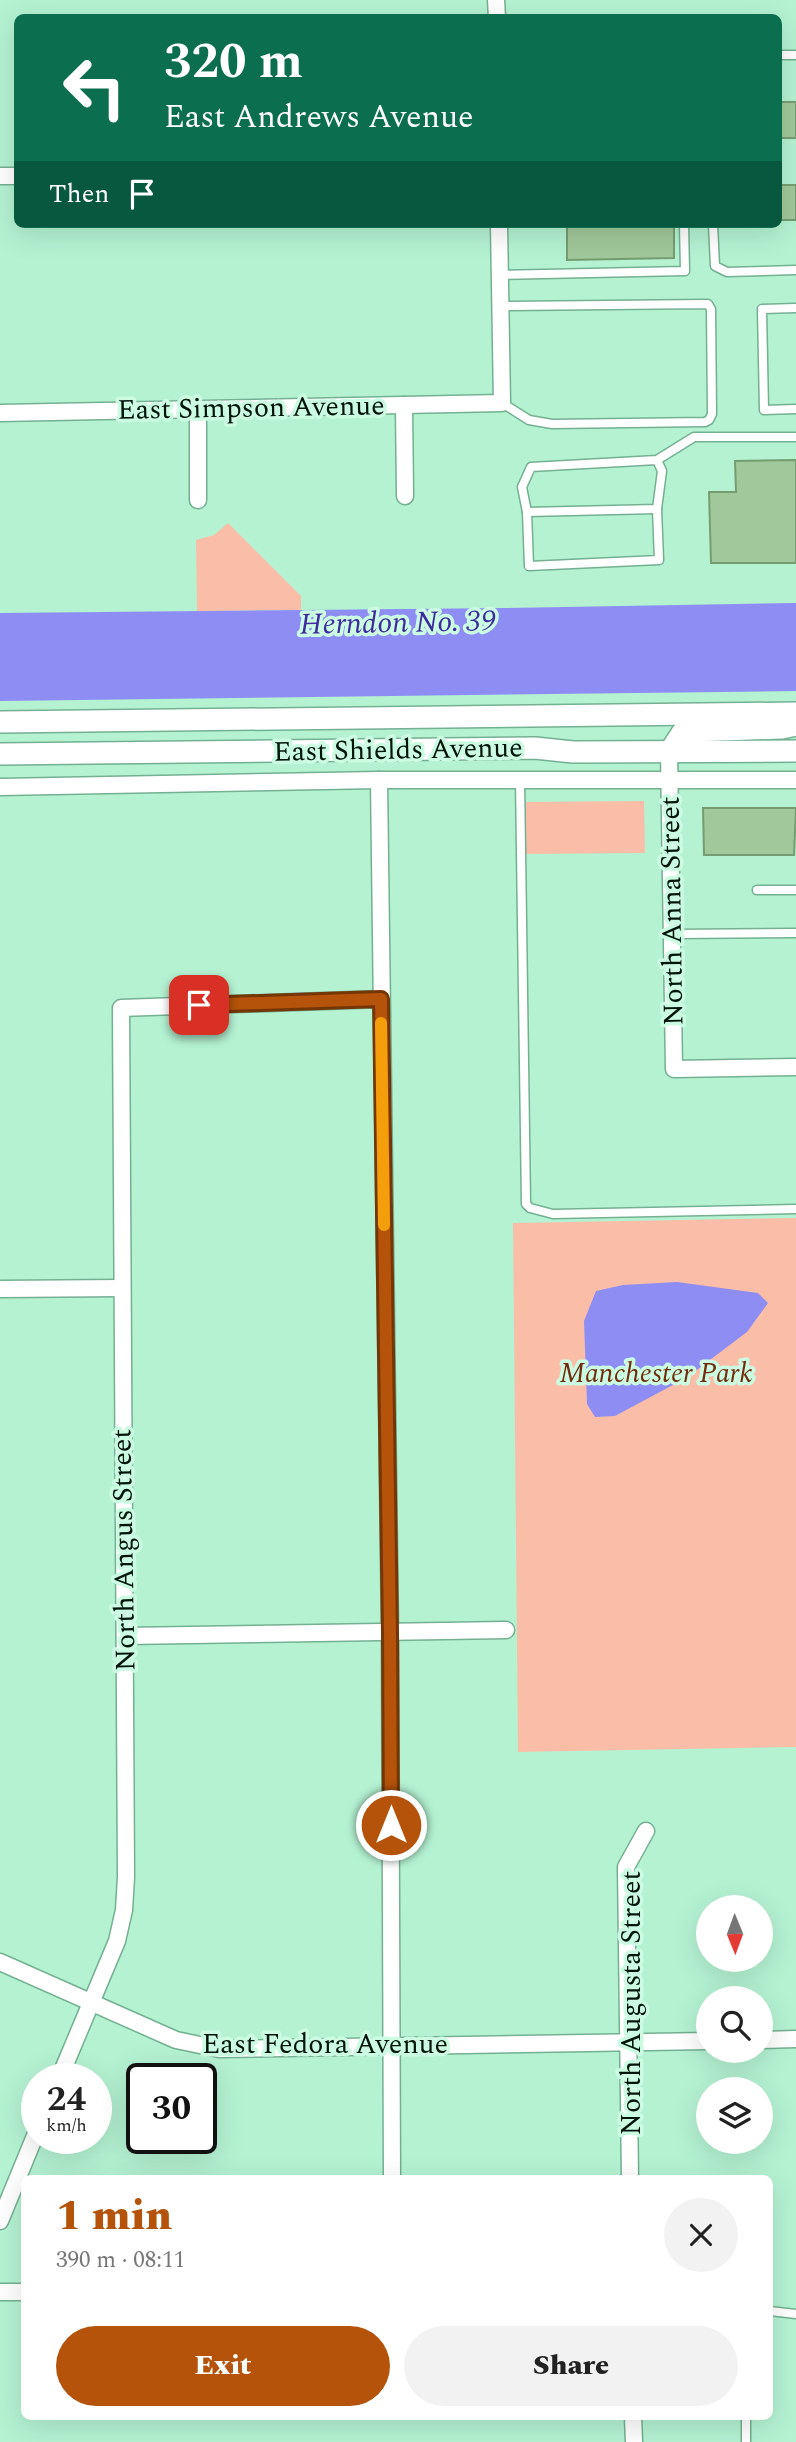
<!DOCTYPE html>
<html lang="en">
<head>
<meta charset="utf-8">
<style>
  :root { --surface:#fff; --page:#f2f2f2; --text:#222; --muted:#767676; --accent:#b45309 }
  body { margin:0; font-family:Spectral,serif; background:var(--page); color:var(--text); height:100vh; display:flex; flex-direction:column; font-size:26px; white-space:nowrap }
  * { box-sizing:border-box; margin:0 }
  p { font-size:23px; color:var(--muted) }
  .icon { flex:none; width:38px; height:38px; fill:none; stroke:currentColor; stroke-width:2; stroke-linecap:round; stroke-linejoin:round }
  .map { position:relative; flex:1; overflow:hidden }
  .sheet { position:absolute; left:21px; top:2175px; width:752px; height:245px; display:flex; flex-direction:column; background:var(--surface); border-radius:10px; box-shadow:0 7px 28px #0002 }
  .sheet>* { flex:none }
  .top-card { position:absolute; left:14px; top:14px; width:768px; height:214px; border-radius:10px; box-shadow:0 7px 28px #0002; background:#0b6e4f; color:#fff; overflow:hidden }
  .needle { width:46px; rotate:179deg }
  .controls { position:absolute; left:696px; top:1895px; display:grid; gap:14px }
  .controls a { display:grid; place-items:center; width:77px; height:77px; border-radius:50%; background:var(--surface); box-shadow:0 7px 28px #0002; font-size:35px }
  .speed { position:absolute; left:21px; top:2063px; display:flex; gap:14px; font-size:35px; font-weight:700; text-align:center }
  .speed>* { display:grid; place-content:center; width:91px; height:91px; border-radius:50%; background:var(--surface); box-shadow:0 7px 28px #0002; line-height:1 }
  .speed small { font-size:18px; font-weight:400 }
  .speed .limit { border:4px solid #111; border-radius:10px; background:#fff; color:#111 }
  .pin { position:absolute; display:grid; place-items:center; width:60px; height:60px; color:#fff; margin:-30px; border-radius:14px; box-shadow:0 4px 10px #0006 }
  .me { position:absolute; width:77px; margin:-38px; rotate:0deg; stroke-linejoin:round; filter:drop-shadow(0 0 5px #0008) }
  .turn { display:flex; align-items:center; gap:24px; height:147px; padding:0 35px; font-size:32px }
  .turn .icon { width:91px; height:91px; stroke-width:2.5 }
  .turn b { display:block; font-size:49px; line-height:60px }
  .then { display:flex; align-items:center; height:66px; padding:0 35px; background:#0003; gap:14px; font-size:26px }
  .round { display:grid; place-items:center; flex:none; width:74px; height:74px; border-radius:37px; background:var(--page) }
  .summary { display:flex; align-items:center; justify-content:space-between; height:119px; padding:0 35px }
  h1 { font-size:42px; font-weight:800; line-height:52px; color:var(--accent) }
  .action { display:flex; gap:14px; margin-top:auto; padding:14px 35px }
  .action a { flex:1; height:80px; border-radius:42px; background:var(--accent); color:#fff; font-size:28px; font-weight:800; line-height:80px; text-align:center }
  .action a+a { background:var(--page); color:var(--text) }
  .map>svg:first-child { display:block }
  .green { fill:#fabea8 }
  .water { fill:#8d8df4 }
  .building { fill:#a0c89a; stroke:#769d71; stroke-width:2 }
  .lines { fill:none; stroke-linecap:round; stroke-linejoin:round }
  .service-casing { stroke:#74b092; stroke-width:11 }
  .minor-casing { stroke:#74b092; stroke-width:19 }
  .secondary-casing { stroke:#74b092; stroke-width:24 }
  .service { stroke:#fff; stroke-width:8 }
  .minor { stroke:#fff; stroke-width:16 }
  .secondary { stroke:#fff; stroke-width:21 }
  .route-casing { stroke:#753606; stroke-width:18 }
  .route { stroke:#b45309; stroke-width:12 }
  .slow { stroke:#f59e0b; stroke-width:12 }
  .labels { text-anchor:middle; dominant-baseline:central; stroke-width:7; stroke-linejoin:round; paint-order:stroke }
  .street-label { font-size:28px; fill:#001409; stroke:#cbfce2 }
  .park-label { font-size:28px; font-style:italic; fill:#722c0d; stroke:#cbfce2 }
  .water-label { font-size:30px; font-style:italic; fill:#3d2ba0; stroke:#cbfce2 }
</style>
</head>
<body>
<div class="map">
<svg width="796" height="2442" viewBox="0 0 796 2442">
  <rect width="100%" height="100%" fill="#b4f2d2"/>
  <g class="green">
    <path d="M228,523L301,596V610L197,611L196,540L214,535Z"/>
    <path d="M644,801L645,853L526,854V802Z"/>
    <path d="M796,1218V1747L518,1752L513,1223Z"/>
  </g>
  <g class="water">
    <path d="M796,603V691L0,701V613L507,608Z"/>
    <path d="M677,1282L758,1293L768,1303L747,1332L686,1378L615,1416L595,1417L587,1404L584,1321L596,1291L623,1285Z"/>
  </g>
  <g class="building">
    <rect x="779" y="102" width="17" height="36"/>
    <rect x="779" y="185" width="17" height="35"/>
    <path d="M567,224H674V258L567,260Z"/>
    <path d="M796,460V563H711L709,492H736L735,461Z"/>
    <path d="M703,808H796L794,855H704Z"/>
  </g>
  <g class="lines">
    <defs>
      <g id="service">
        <path d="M779,55H796"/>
        <path d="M713,224L715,266L727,272L796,270"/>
        <path d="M500,275L685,271L684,224"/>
        <path d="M500,306L708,304L711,309L712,414L709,420L705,422L552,424L529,420L502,403"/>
        <path d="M796,308L762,309L764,410L796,409"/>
        <path d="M657,460L662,471L657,509L527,512L522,487L531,467L657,460L694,437H796"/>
        <path d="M527,512L529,566L659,560L657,509"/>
        <path d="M520,780L526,1204L530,1208L553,1214L796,1209"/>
        <path d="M757,890H796"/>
        <path d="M672,934L796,933"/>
        <path d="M770,2311L796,2314"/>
        <path d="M746,2417V2442"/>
      </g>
      <g id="minor">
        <path d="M496,0L497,18"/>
        <path d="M0,176H18"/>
        <path d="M404,405L405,496"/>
        <path d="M198,409V500"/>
        <path d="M0,413L502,403L499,224"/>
        <path d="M669,753L674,1069L796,1067"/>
        <path d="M379,780L390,1633L392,2179"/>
        <path d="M0,787L379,780H796"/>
        <path d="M0,1289L121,1288"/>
        <path d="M125,1636L506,1630"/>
        <path d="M0,1962L176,2040L219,2049L709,2041"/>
        <path d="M761,2040L796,2039"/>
        <path d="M59,2079L117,1941L124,1910L126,1877L121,1008L381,999"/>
        <path d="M630,2179L626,1867L646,1831"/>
        <path d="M0,2221L37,2131"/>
        <path d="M0,2292H24"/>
        <path d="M633,2417L634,2442"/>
      </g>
      <g id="secondary">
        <path d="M0,722L796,713"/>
        <path d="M669,753L682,733L692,731L782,728L796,725"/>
        <path d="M0,754L535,748L573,752L796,751"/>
      </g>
    </defs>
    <use href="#service" class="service-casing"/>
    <use href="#minor" class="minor-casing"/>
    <use href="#secondary" class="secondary-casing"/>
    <use href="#service" class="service"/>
    <use href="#minor" class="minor"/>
    <use href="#secondary" class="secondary"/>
  </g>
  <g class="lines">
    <defs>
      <path id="route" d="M199,1005L381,999L390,1633L391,1825"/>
    </defs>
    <use href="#route" class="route-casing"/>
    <use href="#route" class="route"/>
    <path class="slow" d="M381,1023L384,1225"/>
  </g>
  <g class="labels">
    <g class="street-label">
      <text transform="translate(251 408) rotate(-1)">East Simpson Avenue</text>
      <text transform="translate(398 750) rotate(-1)">East Shields Avenue</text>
      <text transform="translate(672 911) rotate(-91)">North Anna Street</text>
      <text transform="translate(124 1550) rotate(-91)">North Angus Street</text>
      <text transform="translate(631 2003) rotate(-90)">North Augusta Street</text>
      <text x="325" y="2044">East Fedora Avenue</text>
    </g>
    <g class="park-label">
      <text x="656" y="1373">Manchester Park</text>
    </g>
    <g class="water-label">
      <text transform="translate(398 623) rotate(-1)">Herndon No. 39</text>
    </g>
  </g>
</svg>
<div class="controls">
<a><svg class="needle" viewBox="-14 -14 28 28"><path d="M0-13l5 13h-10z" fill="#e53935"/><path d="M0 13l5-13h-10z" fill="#767676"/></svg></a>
<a><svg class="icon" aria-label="search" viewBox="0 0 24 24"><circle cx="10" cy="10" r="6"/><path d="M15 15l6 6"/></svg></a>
<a><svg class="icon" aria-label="layers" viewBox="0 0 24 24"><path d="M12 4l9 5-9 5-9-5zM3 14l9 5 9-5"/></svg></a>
</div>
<div class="speed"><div>24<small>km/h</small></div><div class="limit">30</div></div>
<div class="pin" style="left:199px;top:1005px;background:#d93025"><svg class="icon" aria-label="arrive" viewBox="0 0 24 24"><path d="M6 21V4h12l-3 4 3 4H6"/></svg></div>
<svg class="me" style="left:391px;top:1825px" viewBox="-20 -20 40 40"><circle r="17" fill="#b45309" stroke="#fff" stroke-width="3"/><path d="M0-11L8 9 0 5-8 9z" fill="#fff"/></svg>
<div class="top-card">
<div class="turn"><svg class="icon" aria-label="left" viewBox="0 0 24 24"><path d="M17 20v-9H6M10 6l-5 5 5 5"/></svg><div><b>320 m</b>East Andrews Avenue</div></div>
<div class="then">Then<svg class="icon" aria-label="arrive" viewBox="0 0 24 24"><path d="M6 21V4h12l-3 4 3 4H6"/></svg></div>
</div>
<section class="sheet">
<div class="summary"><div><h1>1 min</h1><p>390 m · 08:11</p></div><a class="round"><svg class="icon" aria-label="close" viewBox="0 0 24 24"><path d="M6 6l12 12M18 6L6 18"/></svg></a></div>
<div class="action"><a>Exit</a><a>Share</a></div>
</section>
</div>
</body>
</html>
